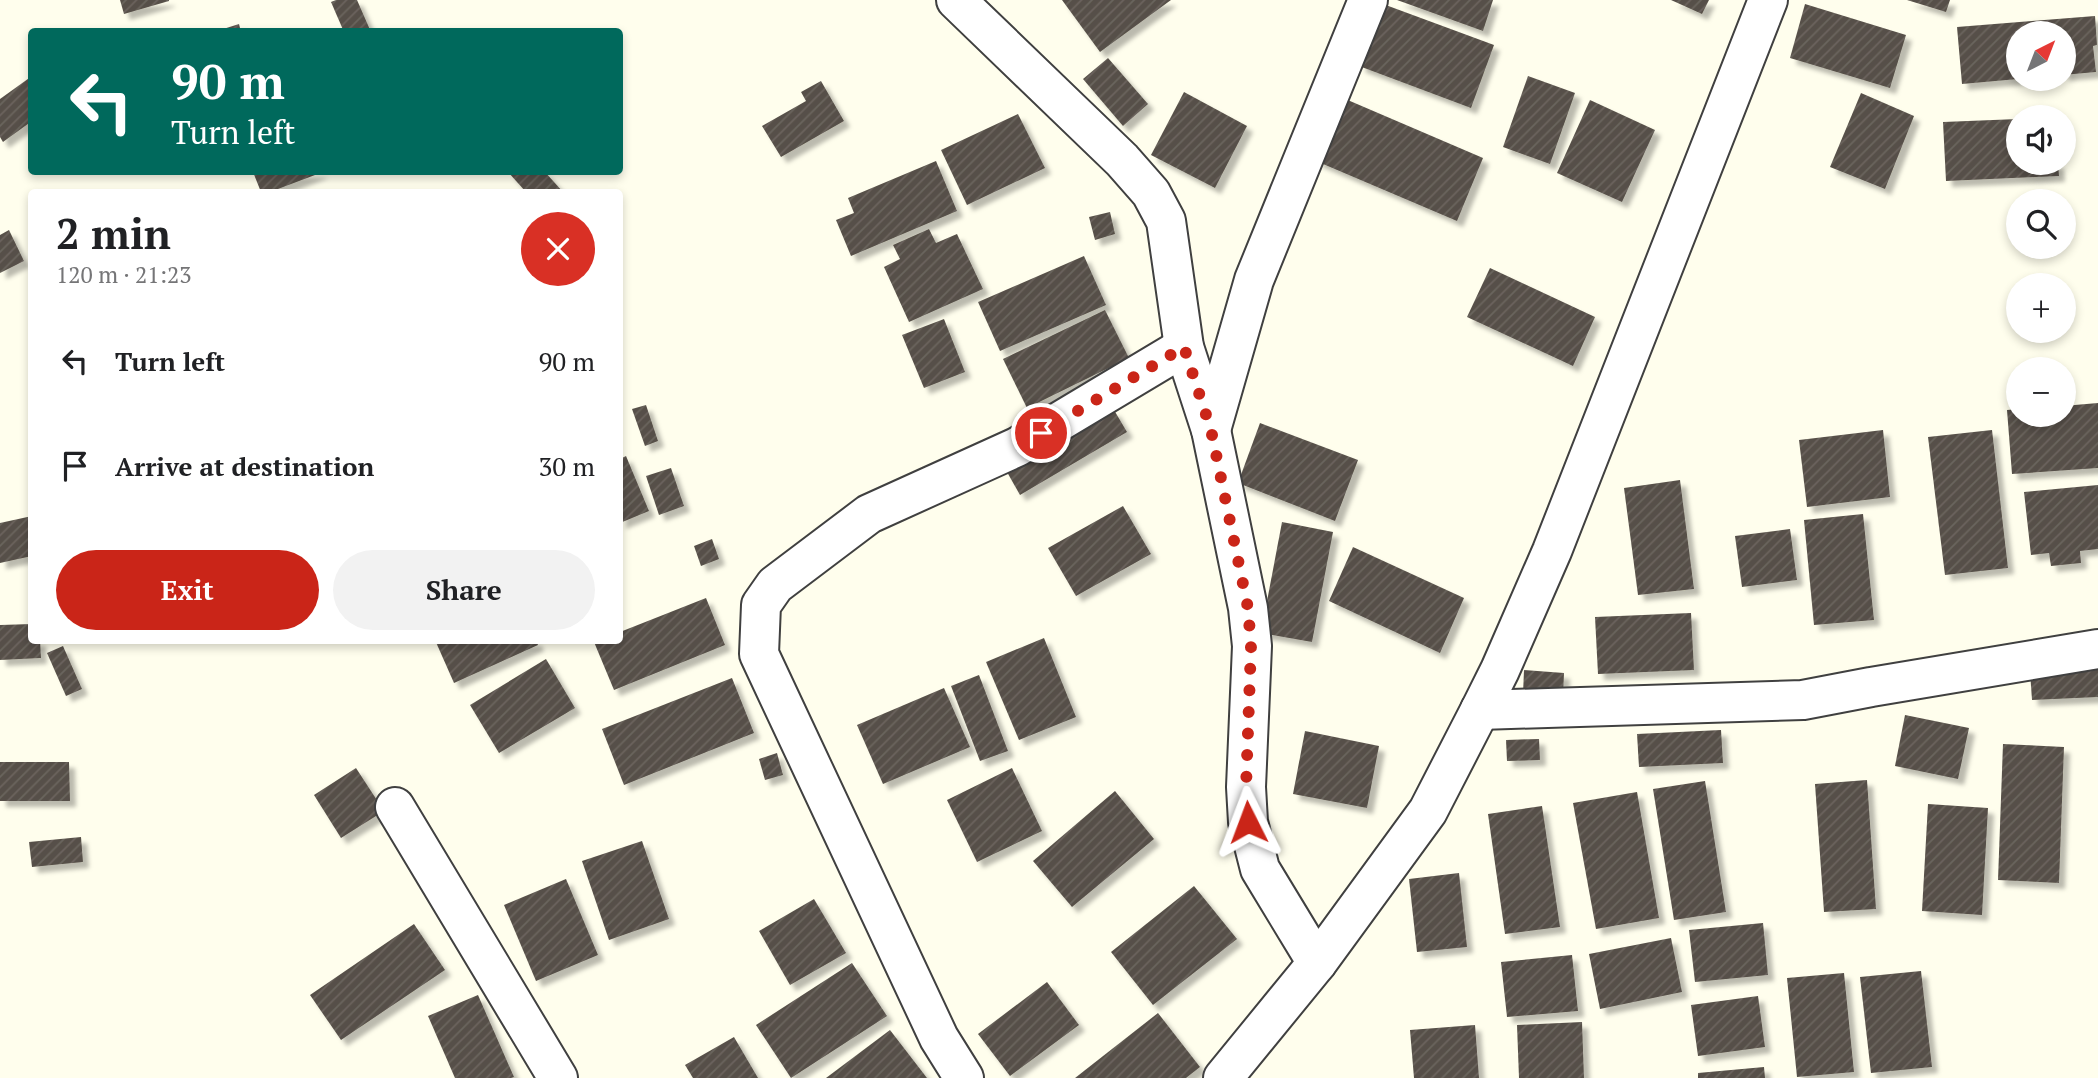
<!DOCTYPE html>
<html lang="en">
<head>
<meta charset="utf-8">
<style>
  :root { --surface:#fff; --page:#f2f2f2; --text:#202124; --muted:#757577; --accent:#ca2518 }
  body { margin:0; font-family:"PT Serif",serif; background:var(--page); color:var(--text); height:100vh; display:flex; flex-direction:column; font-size:26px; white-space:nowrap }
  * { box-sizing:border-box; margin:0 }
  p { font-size:23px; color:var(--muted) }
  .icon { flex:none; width:38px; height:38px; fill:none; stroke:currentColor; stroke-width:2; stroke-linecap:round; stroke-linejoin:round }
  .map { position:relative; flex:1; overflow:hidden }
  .details { position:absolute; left:28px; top:189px; width:595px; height:455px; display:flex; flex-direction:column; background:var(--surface); border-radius:7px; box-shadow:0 4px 10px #0003 }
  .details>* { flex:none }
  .hud { position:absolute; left:28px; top:28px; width:595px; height:147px; border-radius:7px; box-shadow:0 4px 10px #0003; background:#00695c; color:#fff; overflow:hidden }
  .needle { width:46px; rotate:42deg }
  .buttons { position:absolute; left:2006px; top:21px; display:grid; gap:14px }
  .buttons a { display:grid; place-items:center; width:70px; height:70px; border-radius:50%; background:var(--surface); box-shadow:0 4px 10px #0003; font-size:35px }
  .pin { position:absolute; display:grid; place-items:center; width:60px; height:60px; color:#fff; margin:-30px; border:4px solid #fff; border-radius:50%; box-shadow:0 2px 7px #0007 }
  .me { position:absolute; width:77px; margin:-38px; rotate:357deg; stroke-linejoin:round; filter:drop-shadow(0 0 5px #0008) }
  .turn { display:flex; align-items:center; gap:24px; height:147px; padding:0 28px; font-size:32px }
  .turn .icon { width:91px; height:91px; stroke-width:2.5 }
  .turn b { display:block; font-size:49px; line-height:60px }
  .round { display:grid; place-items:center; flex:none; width:74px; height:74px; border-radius:37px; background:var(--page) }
  .overview { display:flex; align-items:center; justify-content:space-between; height:119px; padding:0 28px }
  h1 { font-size:42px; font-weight:700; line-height:52px }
  .primary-button { display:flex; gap:14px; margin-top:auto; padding:14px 28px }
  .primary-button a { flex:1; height:80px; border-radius:42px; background:var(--accent); color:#fff; font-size:28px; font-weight:700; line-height:80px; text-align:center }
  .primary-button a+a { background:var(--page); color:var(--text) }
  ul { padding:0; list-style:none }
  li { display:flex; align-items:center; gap:21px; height:105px; padding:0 28px }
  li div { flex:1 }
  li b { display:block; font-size:26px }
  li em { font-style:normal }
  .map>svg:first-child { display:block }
  .building { fill:url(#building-hatch); filter:url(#shadow) }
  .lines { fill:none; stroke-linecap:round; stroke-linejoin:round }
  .minor-casing { stroke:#404040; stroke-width:42 }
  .minor { stroke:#fff; stroke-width:38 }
  .route { stroke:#ca2518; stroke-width:12; stroke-dasharray:0 21.6 }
</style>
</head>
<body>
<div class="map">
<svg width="2098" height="1078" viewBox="0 0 2098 1078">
  <defs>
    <pattern id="building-hatch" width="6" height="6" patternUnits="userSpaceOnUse" patternTransform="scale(1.75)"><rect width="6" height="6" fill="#575048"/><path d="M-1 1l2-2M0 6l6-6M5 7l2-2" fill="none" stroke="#6a645e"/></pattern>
    <filter id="shadow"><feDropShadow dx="6" dy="6" stdDeviation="2" flood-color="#0004"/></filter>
  </defs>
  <rect width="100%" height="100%" fill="#fffeed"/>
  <g class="building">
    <path d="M120,0H169V1L124,14Z"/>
    <path d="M336,0H357L371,32H344L331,2Z"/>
    <path d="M1062,0H1171L1100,52Z"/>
    <path d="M1397,0H1493L1483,31Z"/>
    <path d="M1671,0H1709L1702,14Z"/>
    <path d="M1907,0H1950L1946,12Z"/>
    <path d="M1383,4L1494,45L1471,108L1359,66Z"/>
    <path d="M1805,4L1906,35L1890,88L1790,58Z"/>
    <path d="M2095,16L2097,45L2093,46L2096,72L2063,75V33H2018V79L1962,84L1957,27Z"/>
    <path d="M239,24L241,32H217V31Z"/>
    <path d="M1108,58L1148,104L1123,126L1083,79Z"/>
    <path d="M32,76V121L3,142L0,137V99Z"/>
    <path d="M1528,76L1575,93L1550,164L1503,147Z"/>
    <path d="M821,81L844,121L781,157L762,126L806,101L801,92Z"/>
    <path d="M1184,92L1247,126L1215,188L1151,155Z"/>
    <path d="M1861,93L1914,116L1885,189L1830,167Z"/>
    <path d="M1343,98L1483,158L1457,221L1316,161Z"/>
    <path d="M1590,100L1655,130L1622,202L1557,173Z"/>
    <path d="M1018,114L1045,168L967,205L941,150Z"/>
    <path d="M2018,119V163H2058L2059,176L1946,181L1943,122Z"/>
    <path d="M936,161L957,211L851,256L836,220L854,213L848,198Z"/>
    <path d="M253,172H323L270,192H261Z"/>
    <path d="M508,172H545L563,192H526Z"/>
    <path d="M1110,212L1115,234L1095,240L1089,217Z"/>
    <path d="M929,229L936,243L957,234L983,289L909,322L884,267L900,259L893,245Z"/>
    <path d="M9,230L24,261L0,273V235Z"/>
    <path d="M1084,256L1106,305L1000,351L978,302Z"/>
    <path d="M1490,268L1595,317L1573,366L1467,317Z"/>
    <path d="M1105,310L1129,358L1027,408L1003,359Z"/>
    <path d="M944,319L965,372L924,388L902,335Z"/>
    <path d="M2098,403V468L2012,474L2007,410L2018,409V415H2063V406Z"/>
    <path d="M646,405L658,441L645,446L632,409Z"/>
    <path d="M1114,410L1127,432L1020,495L1007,472Z"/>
    <path d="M1260,423L1358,460L1335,521L1238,483Z"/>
    <path d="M1883,430L1890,497L1807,507L1799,440Z"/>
    <path d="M1992,430L2008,568L1945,575L1928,437Z"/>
    <path d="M626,456L649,511L620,523V459Z"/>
    <path d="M671,468L684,506L659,515L646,476Z"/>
    <path d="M1680,480L1694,589L1638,595L1624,488Z"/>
    <path d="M2098,485V549L2080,551L2081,563L2051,566L2049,553L2031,555L2024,492Z"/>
    <path d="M1123,506L1151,554L1076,596L1048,548Z"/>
    <path d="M1863,514L1874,620L1814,625L1804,520Z"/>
    <path d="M32,516V556L0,563V523Z"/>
    <path d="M1282,522L1333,532L1312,642L1261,633Z"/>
    <path d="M1790,529L1797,580L1742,587L1735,536Z"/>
    <path d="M712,539L719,559L701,566L694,546Z"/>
    <path d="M1353,547L1464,598L1440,653L1329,601Z"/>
    <path d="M706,598L725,645L614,690L594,642L620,640V632Z"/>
    <path d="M1691,613L1694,670L1598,674L1595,617Z"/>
    <path d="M32,624V640H40L41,658L0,660V625Z"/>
    <path d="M1044,638L1076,717L1019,740L986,662Z"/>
    <path d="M435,640H536L538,645L454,683Z"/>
    <path d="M63,646L82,689L66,696L47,653Z"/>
    <path d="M546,659L575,708L499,753L470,705Z"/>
    <path d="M2098,668V697L2032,700L2030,671Z"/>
    <path d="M1524,670L1564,673L1563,697L1523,694Z"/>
    <path d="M979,675L1008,751L980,761L951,686Z"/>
    <path d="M732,678L754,733L624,785L602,729Z"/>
    <path d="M944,688L970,747L883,784L857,725Z"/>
    <path d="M1905,715L1969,728L1958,779L1895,766Z"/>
    <path d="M1721,730L1723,763L1639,767L1637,734Z"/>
    <path d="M1305,731L1379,746L1367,808L1293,794Z"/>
    <path d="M1539,739L1540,760L1507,761L1506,740Z"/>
    <path d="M2003,744L2064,747L2059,883L1998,880Z"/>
    <path d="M777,753L783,775L765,780L759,759Z"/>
    <path d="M0,762H69L70,801H0Z"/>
    <path d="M356,768L384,811L341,838L314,795Z"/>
    <path d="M1012,768L1042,831L977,862L947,800Z"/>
    <path d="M1867,780L1876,909L1824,912L1815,784Z"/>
    <path d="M1705,781L1726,912L1674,920L1653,789Z"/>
    <path d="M1115,791L1154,839L1072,907L1033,861Z"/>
    <path d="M1637,792L1659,918L1596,929L1573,803Z"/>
    <path d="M1928,804L1988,808L1982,915L1922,911Z"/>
    <path d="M1542,806L1560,927L1505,934L1488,814Z"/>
    <path d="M81,837L83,862L32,867L29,842Z"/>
    <path d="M642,841L669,919L609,940L582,861Z"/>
    <path d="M1459,873L1467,947L1417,952L1409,879Z"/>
    <path d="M566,879L598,955L536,981L504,905Z"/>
    <path d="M1194,886L1237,939L1153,1005L1111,952Z"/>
    <path d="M814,899L846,953L790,985L759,931Z"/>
    <path d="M1763,923L1768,975L1695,982L1689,930Z"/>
    <path d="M414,924L445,970L341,1040L310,995Z"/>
    <path d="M1671,938L1682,992L1600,1009L1589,954Z"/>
    <path d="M1572,955L1578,1011L1507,1017L1501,962Z"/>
    <path d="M852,963L887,1016L791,1078L756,1025Z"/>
    <path d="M1921,971L1932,1067L1871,1073L1860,977Z"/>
    <path d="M1844,973L1854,1072L1797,1077L1787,978Z"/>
    <path d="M1047,982L1079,1025L1010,1076L978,1034Z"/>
    <path d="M478,995L514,1077L511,1078H455L428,1016Z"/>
    <path d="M1758,996L1765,1047L1698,1056L1691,1005Z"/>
    <path d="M1158,1013L1200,1067L1186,1078H1075Z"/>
    <path d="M1582,1022L1584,1078H1519L1517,1025Z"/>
    <path d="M1475,1025L1479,1078H1414L1410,1030Z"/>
    <path d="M890,1030L927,1078H826Z"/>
    <path d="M734,1037L758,1078H693L685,1065Z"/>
    <path d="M1764,1067L1765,1078H1698V1073Z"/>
  </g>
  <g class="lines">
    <defs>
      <g id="minor">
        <path d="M956,0L1122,160L1151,193L1166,221L1184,347L1211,430L1248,608L1252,646L1246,787L1248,822L1260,869L1317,963"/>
        <path d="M1211,430L1254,280L1368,0"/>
        <path d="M1480,710L1803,700L1871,687L2098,649"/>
        <path d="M395,807L558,1078"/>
        <path d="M964,1078L939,1038L759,654L761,605L775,585L869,514L1017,447L1184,347"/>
        <path d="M1223,1078L1317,963L1428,811L1480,710L1500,670L1552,551L1768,0"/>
      </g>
    </defs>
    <use href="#minor" class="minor-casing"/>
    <use href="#minor" class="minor"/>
  </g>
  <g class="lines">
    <path class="route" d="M1041,433L1184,347L1211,430L1248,608L1251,646L1246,788L1248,822"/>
  </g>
</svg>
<div class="buttons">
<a><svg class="needle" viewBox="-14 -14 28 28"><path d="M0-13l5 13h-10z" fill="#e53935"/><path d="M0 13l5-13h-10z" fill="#757577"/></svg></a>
<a><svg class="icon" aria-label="sound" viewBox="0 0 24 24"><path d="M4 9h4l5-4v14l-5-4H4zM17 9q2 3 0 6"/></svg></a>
<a><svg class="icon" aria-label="search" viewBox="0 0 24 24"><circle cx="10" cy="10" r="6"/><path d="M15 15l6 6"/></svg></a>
<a>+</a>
<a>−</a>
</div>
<div class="pin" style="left:1041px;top:433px;background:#d93025"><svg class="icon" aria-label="arrive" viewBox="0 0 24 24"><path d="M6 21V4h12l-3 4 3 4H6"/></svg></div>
<svg class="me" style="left:1248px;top:822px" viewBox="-20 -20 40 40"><path d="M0-17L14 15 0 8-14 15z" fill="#ca2518" stroke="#fff" stroke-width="4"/></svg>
<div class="hud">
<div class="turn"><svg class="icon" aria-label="left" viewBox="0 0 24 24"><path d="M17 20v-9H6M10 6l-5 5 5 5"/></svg><div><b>90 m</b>Turn left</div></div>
</div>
<section class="details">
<div class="overview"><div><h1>2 min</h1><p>120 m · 21:23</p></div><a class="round" style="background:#d93025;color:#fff"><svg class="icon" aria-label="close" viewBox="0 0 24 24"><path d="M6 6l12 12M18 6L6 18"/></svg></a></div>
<ul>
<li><svg class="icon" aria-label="left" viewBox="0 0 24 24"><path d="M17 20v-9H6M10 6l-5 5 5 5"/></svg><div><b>Turn left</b></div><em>90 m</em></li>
<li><svg class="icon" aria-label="arrive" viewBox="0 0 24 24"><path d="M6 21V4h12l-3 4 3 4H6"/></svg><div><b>Arrive at destination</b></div><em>30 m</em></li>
</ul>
<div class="primary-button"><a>Exit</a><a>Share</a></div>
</section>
</div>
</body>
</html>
